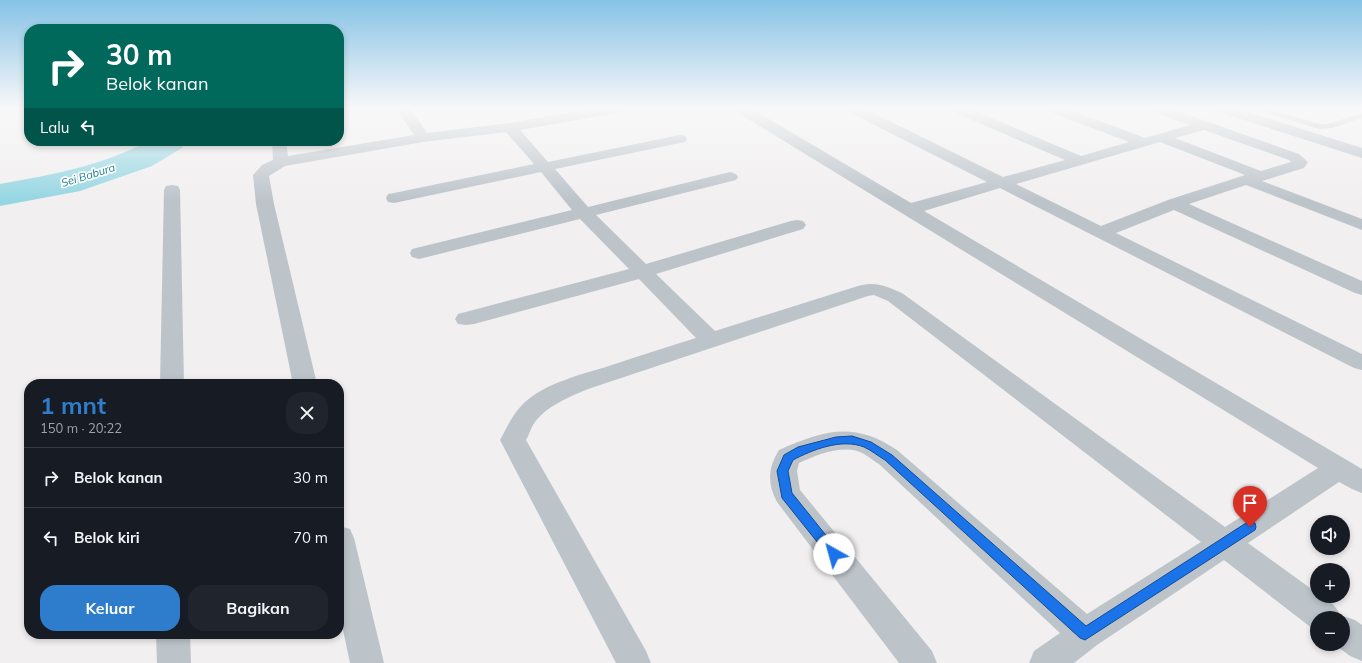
<!DOCTYPE html>
<html lang="id">
<head>
<meta charset="utf-8">
<style>
  :root { --surface:#171b24; --page:#20242c; --text:#f1f3f6; --muted:#9ea1a6; --line:#363941; --accent:#2e7dcc }
  body { margin:0; font-family:Mulish,sans-serif; background:var(--page); color:var(--text); height:100vh; display:flex; flex-direction:column; font-size:15px; white-space:nowrap }
  * { box-sizing:border-box; margin:0 }
  p { font-size:13px; color:var(--muted) }
  .icon { flex:none; width:22px; height:22px; fill:none; stroke:currentColor; stroke-width:2; stroke-linecap:round; stroke-linejoin:round }
  .map { position:relative; flex:1; overflow:hidden }
  .drawer { position:absolute; left:24px; top:379px; width:320px; height:260px; display:flex; flex-direction:column; background:var(--surface); border-radius:16px; box-shadow:0 2px 6px #0003 }
  .drawer>* { flex:none }
  .hud { position:absolute; left:24px; top:24px; width:320px; height:122px; border-radius:16px; box-shadow:0 2px 6px #0003; background:#00695c; color:#fff; overflow:hidden }
  .buttons { position:absolute; left:1310px; top:515px; display:grid; gap:8px }
  .buttons a { display:grid; place-items:center; width:40px; height:40px; border-radius:50%; background:var(--surface); box-shadow:0 2px 6px #0003; font-size:20px }
  .pin { position:absolute; display:grid; place-items:center; width:34px; height:34px; color:#fff; margin:-41px -17px; border-radius:50% 50% 50% 0; rotate:-45deg; box-shadow:0 0 4px #0007 }
  .pin .icon { rotate:45deg }
  .me { position:absolute; width:44px; margin:-22px; rotate:322deg; stroke-linejoin:round; filter:drop-shadow(0 0 3px #0008) }
  .turn { display:flex; align-items:center; gap:14px; height:84px; padding:0 16px; font-size:18px }
  .turn .icon { width:52px; height:52px; stroke-width:2.5 }
  .turn b { display:block; font-size:28px; line-height:34px }
  .then { display:flex; align-items:center; height:38px; padding:0 16px; background:#0003; gap:8px; font-size:15px }
  .round { display:grid; place-items:center; flex:none; width:42px; height:42px; border-radius:16px; background:var(--page) }
  .headline { display:flex; align-items:center; justify-content:space-between; height:68px; padding:0 16px }
  h1 { font-size:24px; font-weight:700; line-height:30px; color:var(--accent) }
  .primary-button { display:flex; gap:8px; margin-top:auto; padding:8px 16px }
  .primary-button a { flex:1; height:46px; border-radius:16px; background:var(--accent); color:#fff; font-size:16px; font-weight:700; line-height:46px; text-align:center }
  .primary-button a+a { background:var(--page); color:var(--text) }
  ul { padding:0; list-style:none }
  li { display:flex; align-items:center; gap:12px; height:60px; padding:0 16px; border-top:1px solid var(--line) }
  li div { flex:1 }
  li b { display:block; font-size:15px }
  li em { font-style:normal }
  .map>svg:first-child { display:block }
  .lines { fill:none; stroke-linecap:round; stroke-linejoin:round }
  .river { fill:#94d6e2; fill-rule:evenodd }
  .service { fill:#bcc4ca; fill-rule:evenodd }
  .minor { fill:#bcc4ca; fill-rule:evenodd }
  .route { fill:#1a73e8; stroke:#114b97 }
  .labels { text-anchor:middle; dominant-baseline:central; stroke-width:3.5; stroke-linejoin:round; paint-order:stroke }
  .far-water-label { font-size:11px; font-style:italic; fill:#1c8192; stroke:#fff }
</style>
</head>
<body>
<div class="map">
<svg width="1362" height="663" viewBox="0 0 1362 663">
  <rect width="100%" height="100%" fill="#f1efef"/>
  <g class="lines">
    <path class="river" d="M148,141H187L182,148L152,166L80,191L0,206V184C51,175 102,166 148,141Z"/>
    <path class="service" d="M1252,108H1265L1319,124H1328L1362,113V118L1332,128L1319,129Z"/>
    <g class="minor">
      <path d="M396,108H410L427,133L510,123L598,108H629L627,111L622,112L520,130L548,162L680,135L685,136L687,139L685,142L555,169L588,207L730,172L736,174L738,177L736,180L596,215L646,264L791,221L797,220L803,221L806,225L803,229L656,274L715,331L858,286C877,281 885,286 902,293L1225,527L1318,468L735,111L733,108H750L911,203L987,182L847,111L845,108H863L1003,177L1065,160L951,111L949,108H968L1081,156L1129,142L1047,111L1045,108H1065L1145,138L1190,125L1151,111L1149,108H1169L1299,154L1308,162L1304,168L1262,181L1362,219V230L1246,185L1189,204L1362,281V295L1355,293L1174,210L1116,233L1362,354V370L1354,368L1000,188L924,211L1362,469V493L1352,489L1339,482L1248,543L1317,593V596C1328,596 1337,608 1341,616H1343L1355,620L1362,625V661L1350,656L1334,644H1343V618H1317V630L1313,629L1224,560L1097,645L1074,663H1029L1034,651L1060,633L879,464C872,460 865,453 857,451C838,446 817,455 799,463L797,471L800,490L932,651L937,663H899L777,502C767,483 768,468 779,450C824,430 854,421 897,450L1087,614L1201,542L888,301L874,295L868,296L591,388C571,396 545,406 533,425C530,430 529,435 526,440L646,651L651,663H616L500,440C508,426 513,413 525,402C548,382 580,375 609,366C638,356 667,347 696,338L639,279L474,324L466,325L458,324L455,319L458,314L629,269L580,219L419,259L412,257L410,253L412,249L572,210L541,172L394,203L388,202L386,198L388,194L394,193L534,164L506,132L423,142L285,166L269,176L274,204L317,384H293L256,204L253,175L262,165L273,160L272,141H286L288,156L414,135ZM1204,130L1289,160L1291,162L1261,171L1175,138ZM1160,142L1245,175L1168,200L1101,226L1016,184Z"/>
      <path d="M1214,108H1235L1362,148V158L1216,111Z"/>
      <path d="M172,185L178,186L180,190L184,384H160L164,190L166,186Z"/>
      <path d="M339,526L350,529L354,538L384,663H350L339,611Z"/>
      <path d="M156,634H190L191,663H157Z"/>
    </g>
  </g>
  <linearGradient id="sky" x2="0" y2="1"><stop stop-color="#86c2e6"/><stop offset="0.54" stop-color="#f9f8f8"/><stop offset="1" stop-color="#f9f8f8" stop-opacity="0"/></linearGradient>
  <rect width="1362" height="201" fill="url(#sky)"/>
  <path class="route" d="M852,436L871,442L892,455L1086,626L1246,523L1250,522L1255,523L1256,527L1255,530L1085,640L1080,638L885,460C878,456 871,450 864,447C841,438 812,450 793,460L788,471L792,493L841,554L839,558L834,560L830,558L782,498L777,471L784,455L798,447L836,437Z"/>
  <g class="labels">
    <g class="far-water-label">
      <text transform="translate(88 175) rotate(-17)">Sei Babura</text>
    </g>
  </g>
</svg>
<div class="buttons">
<a><svg class="icon" aria-label="sound" viewBox="0 0 24 24"><path d="M4 9h4l5-4v14l-5-4H4zM17 9q2 3 0 6"/></svg></a>
<a>+</a>
<a>−</a>
</div>
<div class="pin" style="left:1250px;top:527px;background:#d93025"><svg class="icon" aria-label="arrive" viewBox="0 0 24 24"><path d="M6 21V4h12l-3 4 3 4H6"/></svg></div>
<svg class="me" style="left:834px;top:554px" viewBox="-20 -20 40 40"><circle r="19" fill="#fff"/><path d="M0-13L10 11 0 6-10 11z" fill="#1a73e8"/></svg>
<div class="hud">
<div class="turn"><svg class="icon" aria-label="right" viewBox="0 0 24 24"><path d="M7 20v-9h11M14 6l5 5-5 5"/></svg><div><b>30 m</b>Belok kanan</div></div>
<div class="then">Lalu<svg class="icon" aria-label="left" viewBox="0 0 24 24"><path d="M17 20v-9H6M10 6l-5 5 5 5"/></svg></div>
</div>
<section class="drawer">
<div class="headline"><div><h1>1 mnt</h1><p>150 m · 20:22</p></div><a class="round"><svg class="icon" aria-label="close" viewBox="0 0 24 24"><path d="M6 6l12 12M18 6L6 18"/></svg></a></div>
<ul>
<li><svg class="icon" aria-label="right" viewBox="0 0 24 24"><path d="M7 20v-9h11M14 6l5 5-5 5"/></svg><div><b>Belok kanan</b></div><em>30 m</em></li>
<li><svg class="icon" aria-label="left" viewBox="0 0 24 24"><path d="M17 20v-9H6M10 6l-5 5 5 5"/></svg><div><b>Belok kiri</b></div><em>70 m</em></li>
</ul>
<div class="primary-button"><a>Keluar</a><a>Bagikan</a></div>
</section>
</div>
</body>
</html>
